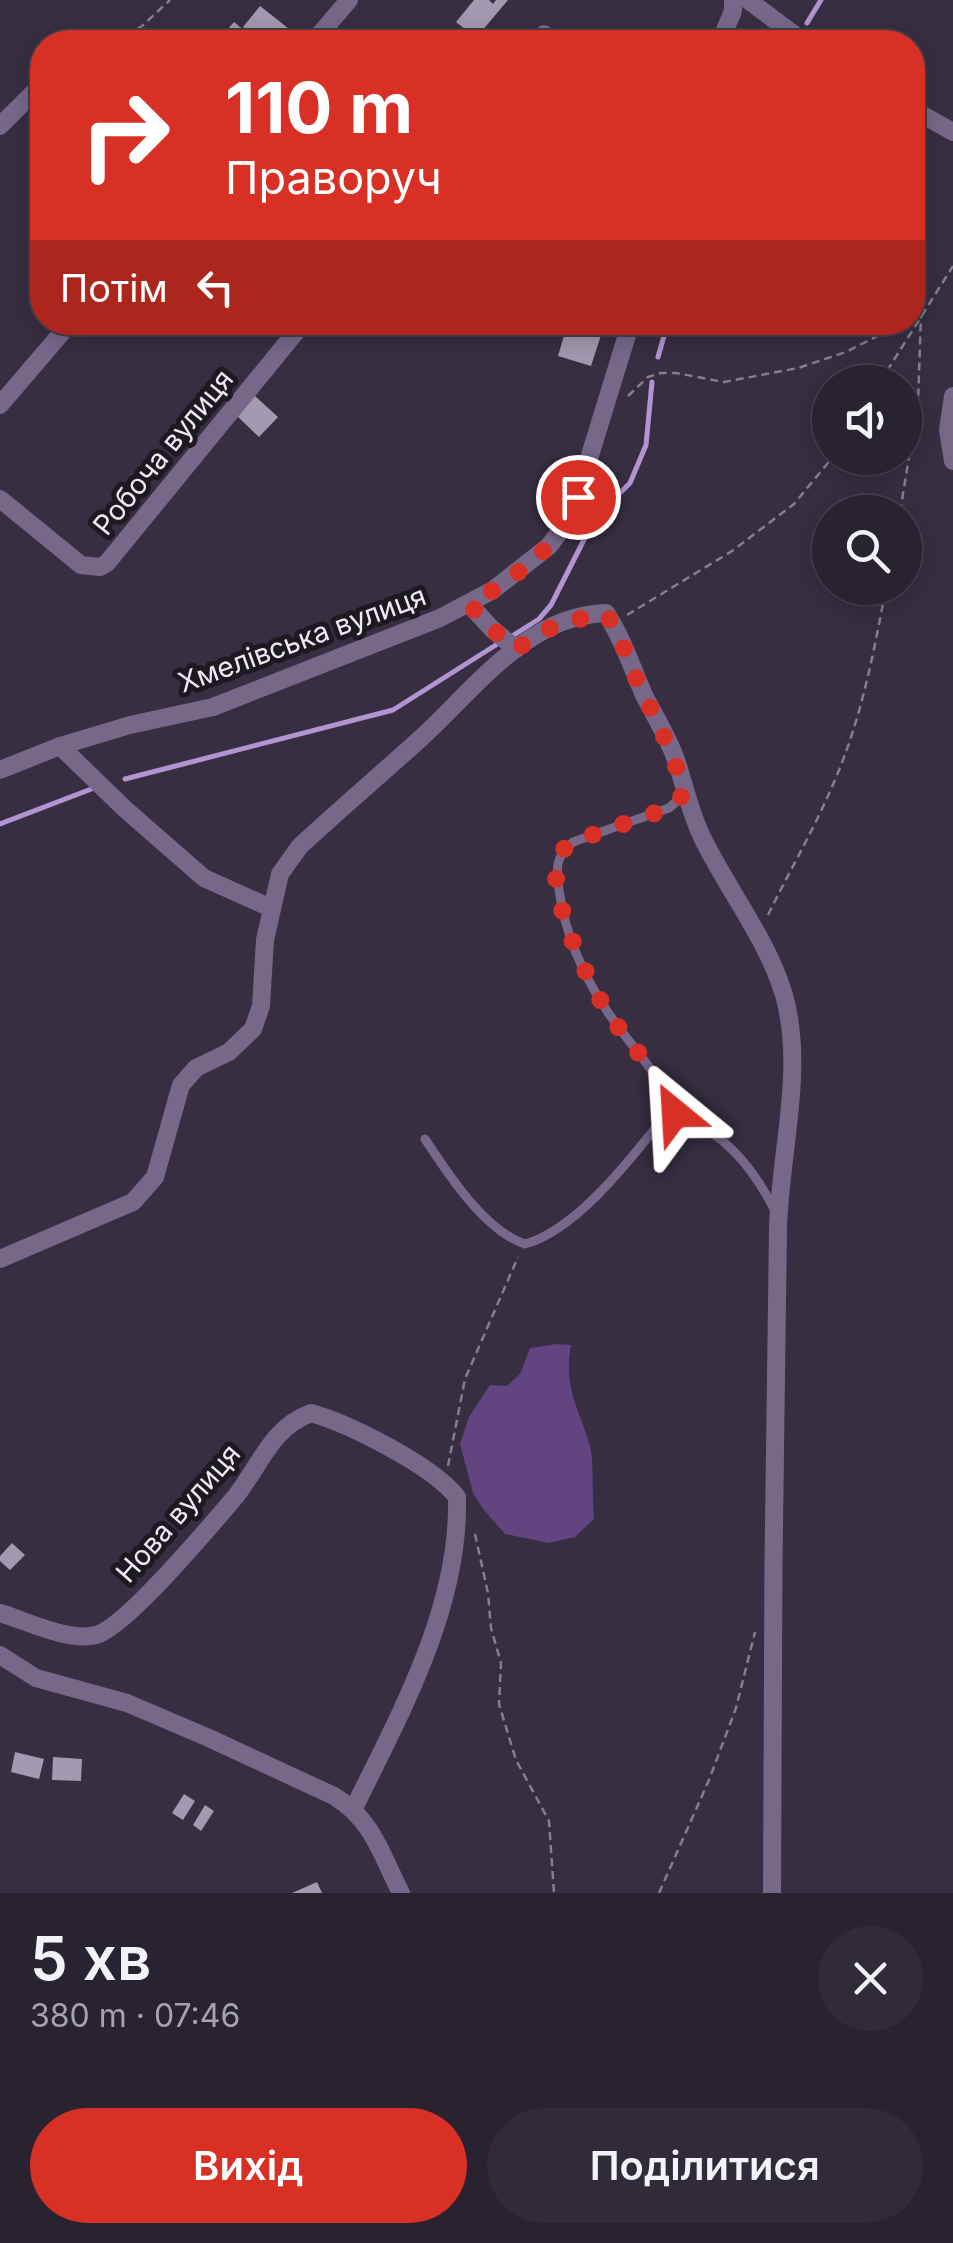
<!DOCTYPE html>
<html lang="uk">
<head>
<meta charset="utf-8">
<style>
  :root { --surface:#292231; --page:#312a39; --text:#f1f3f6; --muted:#a5a4ab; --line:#453f4d; --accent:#d93025 }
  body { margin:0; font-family:Inter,sans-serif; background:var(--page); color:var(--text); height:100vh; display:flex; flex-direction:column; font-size:38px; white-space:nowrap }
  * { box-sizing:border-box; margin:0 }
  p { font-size:32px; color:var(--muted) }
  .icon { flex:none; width:55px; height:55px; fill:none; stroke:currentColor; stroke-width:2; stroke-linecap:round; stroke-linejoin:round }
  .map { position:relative; height:1893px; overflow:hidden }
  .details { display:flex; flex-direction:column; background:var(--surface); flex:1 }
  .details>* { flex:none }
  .guide { position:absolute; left:30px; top:30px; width:895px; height:305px; border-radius:40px; box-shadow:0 5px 25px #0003,0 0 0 2px var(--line); background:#d93025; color:#fff; overflow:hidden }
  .fabs { position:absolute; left:812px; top:365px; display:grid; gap:20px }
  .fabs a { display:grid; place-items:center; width:110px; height:110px; border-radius:50%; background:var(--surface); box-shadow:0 5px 25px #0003,0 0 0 2px var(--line); font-size:50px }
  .pin { position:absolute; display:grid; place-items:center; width:85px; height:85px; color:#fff; margin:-42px; border:5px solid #fff; border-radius:50%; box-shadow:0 2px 10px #0007 }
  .me { position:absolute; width:110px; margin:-55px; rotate:333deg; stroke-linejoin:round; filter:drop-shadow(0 0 8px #0008) }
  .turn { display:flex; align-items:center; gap:35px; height:210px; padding:0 30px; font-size:45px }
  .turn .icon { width:130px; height:130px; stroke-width:2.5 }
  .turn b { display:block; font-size:70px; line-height:85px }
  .then { display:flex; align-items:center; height:95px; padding:0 30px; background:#0003; gap:20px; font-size:38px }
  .round { display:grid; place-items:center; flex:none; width:105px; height:105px; border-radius:52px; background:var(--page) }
  .headline { display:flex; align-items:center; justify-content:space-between; height:170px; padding:0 30px }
  h1 { font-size:60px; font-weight:600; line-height:75px }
  .cta { display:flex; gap:20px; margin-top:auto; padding:20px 30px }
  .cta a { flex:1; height:115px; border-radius:60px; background:var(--accent); color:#fff; font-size:40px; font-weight:600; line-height:115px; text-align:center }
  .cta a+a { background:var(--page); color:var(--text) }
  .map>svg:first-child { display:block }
  .green { fill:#614480 }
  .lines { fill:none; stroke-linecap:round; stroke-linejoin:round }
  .stream { stroke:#b194d0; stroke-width:5 }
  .building { fill:#a399b0 }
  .path { stroke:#857e8e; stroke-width:2.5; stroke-dasharray:8 5; stroke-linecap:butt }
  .lane { stroke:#77688a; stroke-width:9 }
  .street { stroke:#77688a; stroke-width:18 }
  .route { stroke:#d93025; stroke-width:18; stroke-dasharray:0 32.4 }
  .labels { text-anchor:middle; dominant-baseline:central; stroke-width:10; stroke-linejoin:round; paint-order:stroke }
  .street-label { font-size:28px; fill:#efe9f6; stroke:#1d1921 }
</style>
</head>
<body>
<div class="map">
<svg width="953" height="1893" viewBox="0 0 953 1893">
  <rect width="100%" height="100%" fill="#372e41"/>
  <path class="green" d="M556,1344L571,1345C563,1388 579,1408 590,1446C594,1459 592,1502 594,1519L575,1537L549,1543L505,1534L483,1509L473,1493L460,1444L469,1417L490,1385L507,1386L520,1374L530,1348Z"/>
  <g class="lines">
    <g class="stream">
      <path d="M807,23L821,0"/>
      <path d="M658,357L668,322"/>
      <path d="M509,638L539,619L551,605L595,518L630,483L646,445L652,382"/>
      <path d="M125,779L393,710L499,643"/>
      <path d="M0,824L94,788"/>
    </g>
  </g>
  <g class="building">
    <path d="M474,0H489L493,4L496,0H508L476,38L456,22Z"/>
    <path d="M260,6L293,32L284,42H268L243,27Z"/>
    <path d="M234,22L252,37L248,42H216Z"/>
    <path d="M568,322L602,332L591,366L558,356Z"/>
    <path d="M255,396L278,417L259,437L237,416Z"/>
    <path d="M12,1543L25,1555L10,1570L0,1561V1556Z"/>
    <path d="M15,1752L44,1759L39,1779L11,1772Z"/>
    <path d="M53,1757L82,1759L81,1781L52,1780Z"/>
    <path d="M184,1794L195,1801L183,1820L172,1813Z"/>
    <path d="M205,1805L214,1811L201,1831L193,1825Z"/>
    <path d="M317,1882L322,1893H292Z"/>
  </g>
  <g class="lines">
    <g class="path">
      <path d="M115,42L142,26L170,0"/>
      <path d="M912,290L921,314L912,319"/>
      <path d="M880,382L953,266"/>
      <path d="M628,396L648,377L661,373H676L724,382L798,368L846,352L905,322"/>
      <path d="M900,512L918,403L921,314"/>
      <path d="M627,615L732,551L794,504L832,458"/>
      <path d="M768,915C791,868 817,824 837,775C862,715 874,651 886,588"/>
      <path d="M448,1466L465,1379L518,1257"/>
      <path d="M475,1534L488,1593L491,1628L501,1663L499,1704L516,1760L549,1821L554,1893"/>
      <path d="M659,1893L709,1780L736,1708L755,1632"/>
    </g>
    <g class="lane">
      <path d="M675,1113C660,1073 631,1047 607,1011C583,975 565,933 559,890C556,868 555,857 573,842L669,808L685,794"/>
      <path d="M425,1139C448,1174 485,1231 525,1244C576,1230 629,1161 661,1121L675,1113C723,1132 752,1165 775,1211"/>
    </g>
    <g class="street">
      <path d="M748,0L804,42"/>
      <path d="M313,42L349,0"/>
      <path d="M538,42L544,34"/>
      <path d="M720,42L733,11V0"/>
      <path d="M912,109L953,132"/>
      <path d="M0,126L40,86"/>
      <path d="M953,396L948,430L953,461"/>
      <path d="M0,405L71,322"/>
      <path d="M0,499L81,565L100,567L107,563L304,322"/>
      <path d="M470,605L492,629L516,649"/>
      <path d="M60,746L125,809L204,878L271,908"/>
      <path d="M0,770L60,746L130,725L213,707L440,618L493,590L549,546L571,517L631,322"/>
      <path d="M0,1259L133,1202L155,1177L181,1085L196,1068L229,1052L253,1029L261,1006L265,940L280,874L300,846C339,810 380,775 420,739C474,690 527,615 606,613C623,639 632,668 644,695C655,717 670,740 677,763C686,790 691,816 704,841C730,893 767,939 784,995C805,1070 780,1152 778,1228C774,1450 772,1671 772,1893"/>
      <path d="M0,1613C27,1621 68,1642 96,1635C126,1627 212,1524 236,1496C261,1464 271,1428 311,1413C350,1424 433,1466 457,1497C460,1607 401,1712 354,1808"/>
      <path d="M0,1655L36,1678L127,1703L209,1738L334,1796C373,1820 381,1854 401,1893"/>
    </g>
  </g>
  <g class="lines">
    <path class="route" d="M578,497C561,547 514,577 470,605L492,629L516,649L559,623L606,614C620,634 626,656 636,678C654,717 675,753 684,794L669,808L572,842C569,846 564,848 561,852C540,882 589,984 607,1011C631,1047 660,1073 675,1113"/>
  </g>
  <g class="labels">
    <g class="street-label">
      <text transform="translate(163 452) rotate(-51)">Робоча вулиця</text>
      <text transform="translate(302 639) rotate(-20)">Хмелівська вулиця</text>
      <text transform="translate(178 1513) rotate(-49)">Нова вулиця</text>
    </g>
  </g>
</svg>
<div class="fabs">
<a><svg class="icon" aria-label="sound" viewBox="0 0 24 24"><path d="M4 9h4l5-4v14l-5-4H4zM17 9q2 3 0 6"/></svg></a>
<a><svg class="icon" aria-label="search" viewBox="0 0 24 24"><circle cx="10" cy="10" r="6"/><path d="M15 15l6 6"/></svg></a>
</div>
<div class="pin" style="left:578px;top:497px;background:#d93025"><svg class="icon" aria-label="arrive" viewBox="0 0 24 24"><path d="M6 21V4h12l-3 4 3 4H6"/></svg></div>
<svg class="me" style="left:675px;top:1113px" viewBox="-20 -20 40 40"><path d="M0-17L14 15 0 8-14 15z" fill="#d93025" stroke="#fff" stroke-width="4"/></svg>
<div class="guide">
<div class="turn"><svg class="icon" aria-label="right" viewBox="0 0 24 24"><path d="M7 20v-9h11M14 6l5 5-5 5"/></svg><div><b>110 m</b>Праворуч</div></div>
<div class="then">Потім<svg class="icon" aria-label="left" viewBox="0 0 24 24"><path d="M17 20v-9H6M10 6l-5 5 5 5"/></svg></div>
</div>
</div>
<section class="details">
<div class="headline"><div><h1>5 хв</h1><p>380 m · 07:46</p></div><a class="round"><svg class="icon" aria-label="close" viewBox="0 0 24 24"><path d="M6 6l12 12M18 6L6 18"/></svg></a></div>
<div class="cta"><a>Вихід</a><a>Поділитися</a></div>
</section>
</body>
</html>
